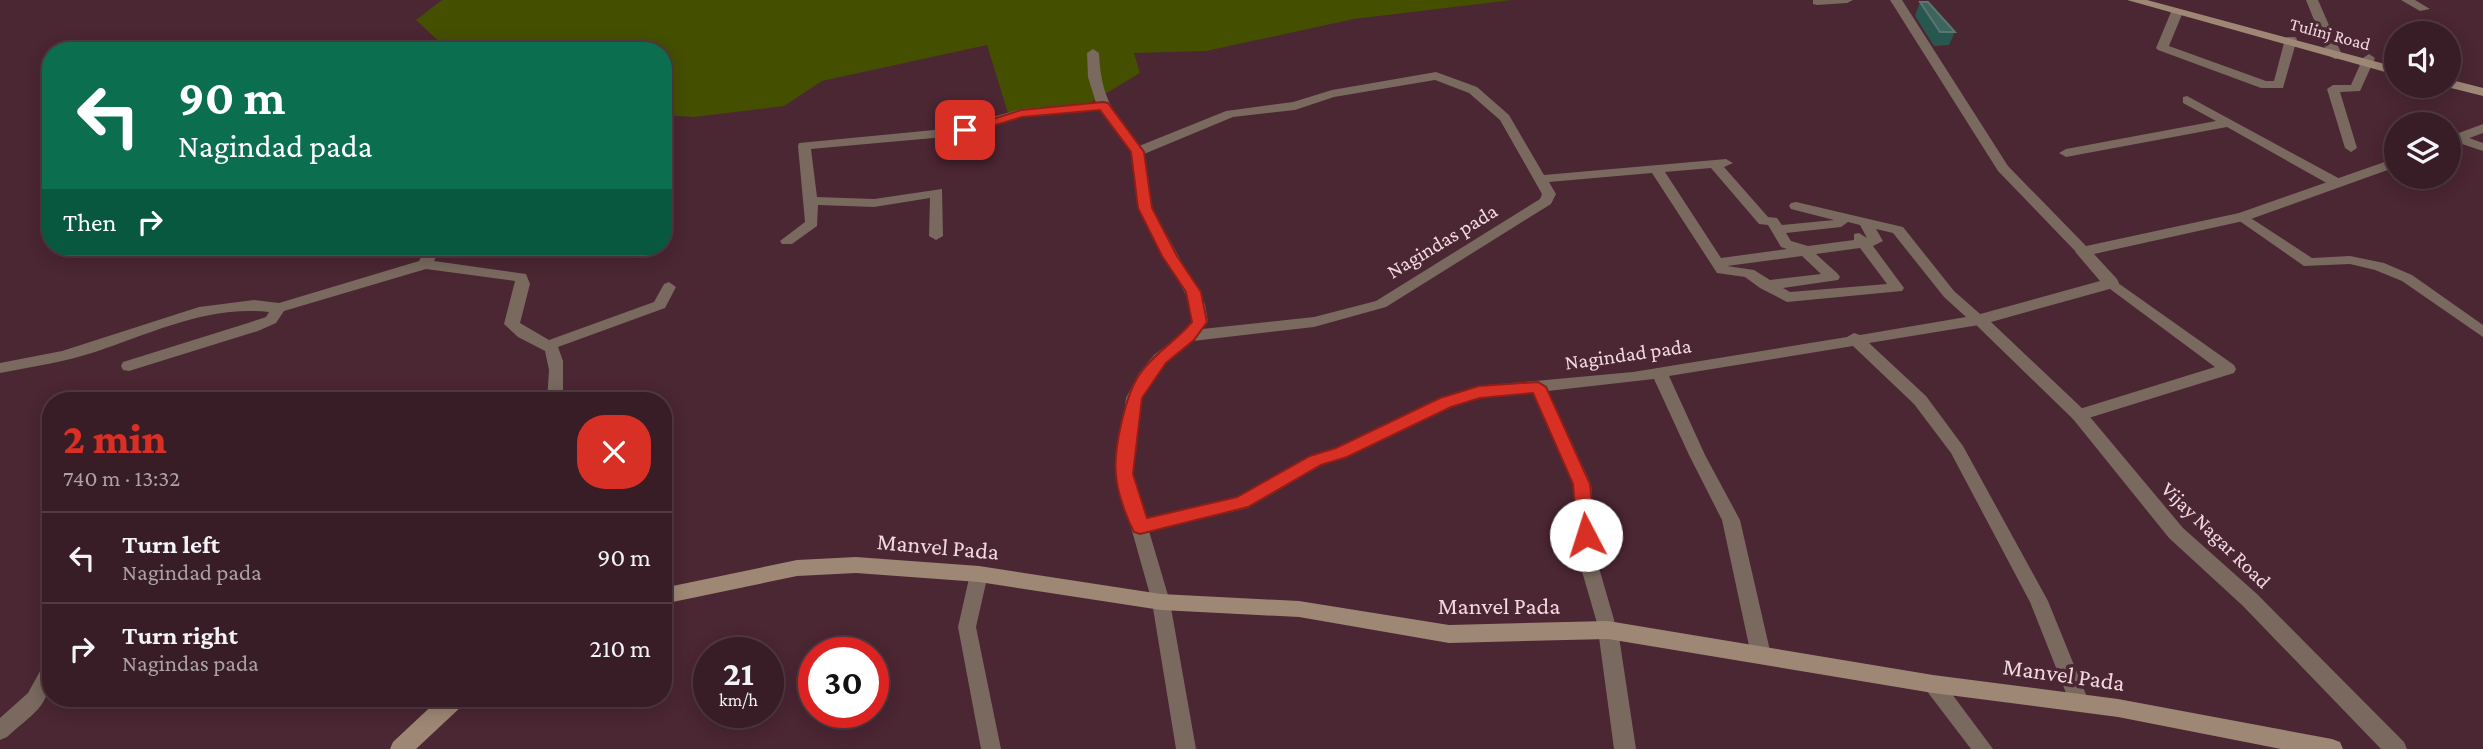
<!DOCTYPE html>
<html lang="en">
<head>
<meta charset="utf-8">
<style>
  :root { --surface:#381c26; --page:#432932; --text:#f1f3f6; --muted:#aba1a7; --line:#523a43; --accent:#d93025 }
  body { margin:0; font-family:"Crimson Pro",serif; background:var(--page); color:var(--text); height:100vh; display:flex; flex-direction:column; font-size:26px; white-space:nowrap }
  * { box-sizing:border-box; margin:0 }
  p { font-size:23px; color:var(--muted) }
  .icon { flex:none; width:38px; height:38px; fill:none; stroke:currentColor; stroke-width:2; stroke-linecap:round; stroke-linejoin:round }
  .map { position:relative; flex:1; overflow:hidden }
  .panel { position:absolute; left:42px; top:392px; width:630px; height:315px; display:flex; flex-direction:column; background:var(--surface); border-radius:28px; box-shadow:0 4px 18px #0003,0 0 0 2px var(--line) }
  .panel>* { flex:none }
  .top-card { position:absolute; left:42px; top:42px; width:630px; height:214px; border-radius:28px; box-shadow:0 4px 18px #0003,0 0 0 2px var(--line); background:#0b6e4f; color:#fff; overflow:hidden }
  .controls { position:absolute; left:2384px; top:21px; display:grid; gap:14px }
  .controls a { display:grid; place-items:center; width:77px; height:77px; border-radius:50%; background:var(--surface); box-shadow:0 4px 18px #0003,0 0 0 2px var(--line); font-size:35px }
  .speed { position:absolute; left:693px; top:637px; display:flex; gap:14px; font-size:35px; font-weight:700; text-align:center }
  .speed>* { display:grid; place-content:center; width:91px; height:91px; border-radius:50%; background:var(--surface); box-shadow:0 4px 18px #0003,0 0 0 2px var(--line); line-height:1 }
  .speed small { font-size:18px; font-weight:400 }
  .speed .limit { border:10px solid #d22; background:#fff; color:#111 }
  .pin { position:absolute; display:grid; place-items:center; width:60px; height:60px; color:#fff; margin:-30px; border-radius:14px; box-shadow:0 4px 10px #0006 }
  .me { position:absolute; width:77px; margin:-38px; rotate:355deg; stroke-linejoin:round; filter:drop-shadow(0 0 5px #0008) }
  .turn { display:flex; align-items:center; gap:24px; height:147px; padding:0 21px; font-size:32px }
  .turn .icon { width:91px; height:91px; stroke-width:2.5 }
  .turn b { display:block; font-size:49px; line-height:60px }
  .then { display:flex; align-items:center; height:66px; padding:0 21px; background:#0003; gap:14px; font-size:26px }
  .round { display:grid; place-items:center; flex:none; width:74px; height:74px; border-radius:28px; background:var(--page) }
  .summary { display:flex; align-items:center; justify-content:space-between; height:119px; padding:0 21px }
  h1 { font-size:42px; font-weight:800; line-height:52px; color:var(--accent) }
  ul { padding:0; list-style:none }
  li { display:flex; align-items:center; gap:21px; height:91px; padding:0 21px; border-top:2px solid var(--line) }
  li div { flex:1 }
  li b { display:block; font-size:26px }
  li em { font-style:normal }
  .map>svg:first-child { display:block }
  .green { fill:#454f00 }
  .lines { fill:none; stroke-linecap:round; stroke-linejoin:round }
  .minor { fill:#79695e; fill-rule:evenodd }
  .tertiary { fill:#79695e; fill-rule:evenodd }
  .secondary { fill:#9f8775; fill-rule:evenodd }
  .wall { fill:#27574e }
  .building { fill:#3d655e; stroke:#597772; stroke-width:2 }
  .route { fill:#d93025; stroke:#8d1f18; stroke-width:2 }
  .labels { text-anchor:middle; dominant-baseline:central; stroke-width:7; stroke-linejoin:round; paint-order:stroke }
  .far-street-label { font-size:18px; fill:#f2d9e0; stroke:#4b2633 }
  .street-label { font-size:21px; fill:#f2d9e0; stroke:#4b2633 }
  .near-street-label { font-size:24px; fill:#f2d9e0; stroke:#4b2633 }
</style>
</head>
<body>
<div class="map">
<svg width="2483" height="749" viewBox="0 0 2483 749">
  <rect width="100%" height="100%" fill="#4b2633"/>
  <path class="green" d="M442,0H1512L1354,19L1206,51L1134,53L1140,73L1090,103L1008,113L987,45L822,81L784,106L694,117L663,115V51H449L416,20Z"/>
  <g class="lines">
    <g class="minor">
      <path d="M1813,0H1853L1847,3L1817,5L1813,4Z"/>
      <path d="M1890,0H1902L2008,166L2088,248L2090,251L2088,254H2078L1998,171Z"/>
      <path d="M2401,0H2415L2430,9L2420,11Z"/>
      <path d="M2177,9L2183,12L2169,46L2266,81H2274L2285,39L2287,37H2295L2297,39L2283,88H2261L2158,50L2156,48L2171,12Z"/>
      <path d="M1093,49L1099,53C1101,98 1113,112 1139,146L1226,111L1293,102L1332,90L1436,72L1477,87L1509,115L1544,175L1726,159L1733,163L1724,167L1768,217L1777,218L1782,225L1834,220L1791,209L1789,206L1791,203L1796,202L1903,227L1954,291L1987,320L1979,325L1869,343L1926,396L1963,446L2048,601L2089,702L2086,708L2079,710L2072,708L2030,602L1951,453L1914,404L1853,346L1669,376L1705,455L1740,520L1771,655L1768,661L1761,663L1754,661L1751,655L1722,520L1689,455L1654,379L1548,391L1591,484L1597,561L1617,630L1615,635L1608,638L1601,635L1599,630L1579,561L1573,484L1532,392L1480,397L1451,407L1347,457L1322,465L1248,508L1149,531L1170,602L1196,749H1176L1152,602L1116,474L1126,398L1139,373L1154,355L1184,332L1192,321L1191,304L1138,208L1131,152L1099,110L1022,117L956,136L811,149L817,197L874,199L942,189L943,236L936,240L929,236L930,198L874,207L818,205L817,226L792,244H782L780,241L805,222L798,146L799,143L955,128L1021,109L1096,103L1088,77L1087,53ZM1435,80L1469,93L1500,120L1542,194L1540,199L1376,301L1314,317L1202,329L1208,322L1205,304L1152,208L1144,154L1233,117L1295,110L1334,97ZM1711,168L1759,224L1768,225L1781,247L1787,249L1721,258L1665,172ZM1652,173L1717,273L1745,277L1760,288L1787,302L1902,291L1904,288L1873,246L1883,241L1876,229L1893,233L1944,297L1966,317L1860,335L1854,333L1847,337L1633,372L1479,386L1439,399L1336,448L1310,456L1237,498L1146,519L1132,474L1142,398L1151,380L1166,363L1193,341L1314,327L1386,307L1551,204L1556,194L1549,182ZM1848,222L1860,225L1867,238L1859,233L1854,234V240L1808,246L1791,241L1786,233L1841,227ZM1860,248L1887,284L1790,292L1783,288L1838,280L1840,277L1838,274L1816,254ZM1802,256L1821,274L1770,280L1754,270L1727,266Z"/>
      <path d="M2369,54L2375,58L2360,91L2340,92L2357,148L2351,152L2345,148L2327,89L2333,85H2351L2363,58Z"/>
      <path d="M2187,96L2342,180L2344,183L2342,186H2332L2227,127L2066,157L2059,153L2066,149L2216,121L2183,103V97Z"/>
      <path d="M2458,134L2483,143V151L2453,141V135Z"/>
      <path d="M2243,213L2312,258L2350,256L2384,263L2412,275L2483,325V337L2402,281L2375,270L2350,264L2304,266L2238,220L2236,217Z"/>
      <path d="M426,247H440L434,261L526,274L530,284L520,323L549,340L654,302L664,284L669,282L676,287L665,308L558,347L563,361V401H547L549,370L545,351L518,337L504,324L515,281L426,269L284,311L276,323L258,331L129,371L123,370L121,366L123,362L248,323L266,317L269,312C209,305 151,333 95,352C64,362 32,367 0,373V363L62,351L199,307L254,300L279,303L419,261Z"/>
      <path d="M2111,278L2234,365L2236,369L2234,373L2079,421L2073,419L2071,415L2073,411L2215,367L2106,286L2104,283Z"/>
      <path d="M979,567L985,569L988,574L976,627L1001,749H981L958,627L970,574L973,569Z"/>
      <path d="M51,662C51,707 38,709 7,737L0,740V718L28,693L44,664Z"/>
      <path d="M1933,676L1940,678L1993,749H1971L1926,690L1923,684L1926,678Z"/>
    </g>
    <g class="tertiary">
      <path d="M2306,0H2318L2342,55L2340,58L2335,59L2328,55Z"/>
      <path d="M2483,124V133L2448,146V137Z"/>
      <path d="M2396,158V167L2248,220L2094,254L2117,279L2119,283L2117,287L1991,322L2085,411L2183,528L2257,594L2404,742L2407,749H2381L2243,606L2169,538L2073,419L1971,320L1973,316L2100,281L2077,254L2075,251L2077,248L2239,213Z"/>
      <path d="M1608,621L1615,624L1618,630L1636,749H1614L1598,630L1601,624Z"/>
    </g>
    <g class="secondary">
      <path d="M2127,0H2147L2396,67V75Z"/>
      <path d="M2448,79L2483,88V96L2443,86H2448Z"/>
      <path d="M856,557L979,566L1161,594L1299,601L1449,625L1608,621L1933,675L2118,699L2332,739L2340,742L2343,749H2281L2118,717L1933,693L1608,639L1449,643L1299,617L1161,610L979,582L856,573L797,576L663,604V588L797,560Z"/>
      <path d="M440,698H466L463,705L416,749H390L393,742Z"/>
    </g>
  </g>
  <path class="wall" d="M1920,2L1955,32L1949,45L1934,46L1915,16Z"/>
  <path class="building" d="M1920,2H1928L1955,32H1940Z"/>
  <path class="route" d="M1103,102L1108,103L1144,152L1152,208L1177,256L1201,292L1207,322L1194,340L1166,363L1142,398L1133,474L1147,518L1237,497L1310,456L1336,448L1440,398L1479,386L1538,382L1546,387L1590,484L1595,535L1592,540H1580L1577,535L1573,484L1533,393L1480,398L1451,407L1347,457L1321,465L1248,507L1140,534L1134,532C1126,517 1117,491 1116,475C1113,450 1126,390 1142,371C1156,352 1177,340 1192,322L1186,292L1162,256L1138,208L1131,152L1100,110L1022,117L965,134L959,130L1021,110Z"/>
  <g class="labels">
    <g class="far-street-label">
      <text transform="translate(2330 34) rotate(15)">Tulinj Road</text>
    </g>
    <g class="street-label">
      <text transform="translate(1442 241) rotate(-31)">Nagindas pada</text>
      <text transform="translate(1628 354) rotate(-8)">Nagindad pada</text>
      <text transform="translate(2216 535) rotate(44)">Vijay Nagar Road</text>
    </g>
    <g class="near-street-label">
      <text transform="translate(938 546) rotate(5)">Manvel Pada</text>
      <text x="1499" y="605">Manvel Pada</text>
      <text transform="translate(2064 674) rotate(8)">Manvel Pada</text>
    </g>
  </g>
</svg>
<div class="controls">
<a><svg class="icon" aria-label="sound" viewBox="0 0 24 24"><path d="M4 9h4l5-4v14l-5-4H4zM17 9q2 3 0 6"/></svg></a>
<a><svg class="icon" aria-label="layers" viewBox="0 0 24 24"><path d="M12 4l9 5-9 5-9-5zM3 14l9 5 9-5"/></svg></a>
</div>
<div class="speed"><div>21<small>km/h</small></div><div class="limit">30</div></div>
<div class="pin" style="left:965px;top:130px;background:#d93025"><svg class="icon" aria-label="arrive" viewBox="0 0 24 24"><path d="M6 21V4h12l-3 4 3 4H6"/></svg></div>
<svg class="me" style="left:1586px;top:535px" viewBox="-20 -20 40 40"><circle r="19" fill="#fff"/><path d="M0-13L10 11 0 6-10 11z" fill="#d93025"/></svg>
<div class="top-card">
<div class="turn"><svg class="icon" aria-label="left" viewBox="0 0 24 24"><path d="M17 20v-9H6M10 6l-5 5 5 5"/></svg><div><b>90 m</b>Nagindad pada</div></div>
<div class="then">Then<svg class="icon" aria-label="right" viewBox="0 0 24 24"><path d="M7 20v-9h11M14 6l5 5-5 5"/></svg></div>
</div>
<section class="panel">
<div class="summary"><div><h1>2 min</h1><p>740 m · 13:32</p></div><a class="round" style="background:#d93025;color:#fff"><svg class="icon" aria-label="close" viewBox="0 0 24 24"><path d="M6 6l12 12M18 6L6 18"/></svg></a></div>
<ul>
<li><svg class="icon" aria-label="left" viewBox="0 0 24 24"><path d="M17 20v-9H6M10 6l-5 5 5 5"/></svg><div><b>Turn left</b><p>Nagindad pada</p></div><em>90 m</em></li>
<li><svg class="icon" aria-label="right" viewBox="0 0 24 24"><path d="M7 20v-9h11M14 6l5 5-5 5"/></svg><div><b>Turn right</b><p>Nagindas pada</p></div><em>210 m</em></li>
</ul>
</section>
</div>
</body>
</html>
